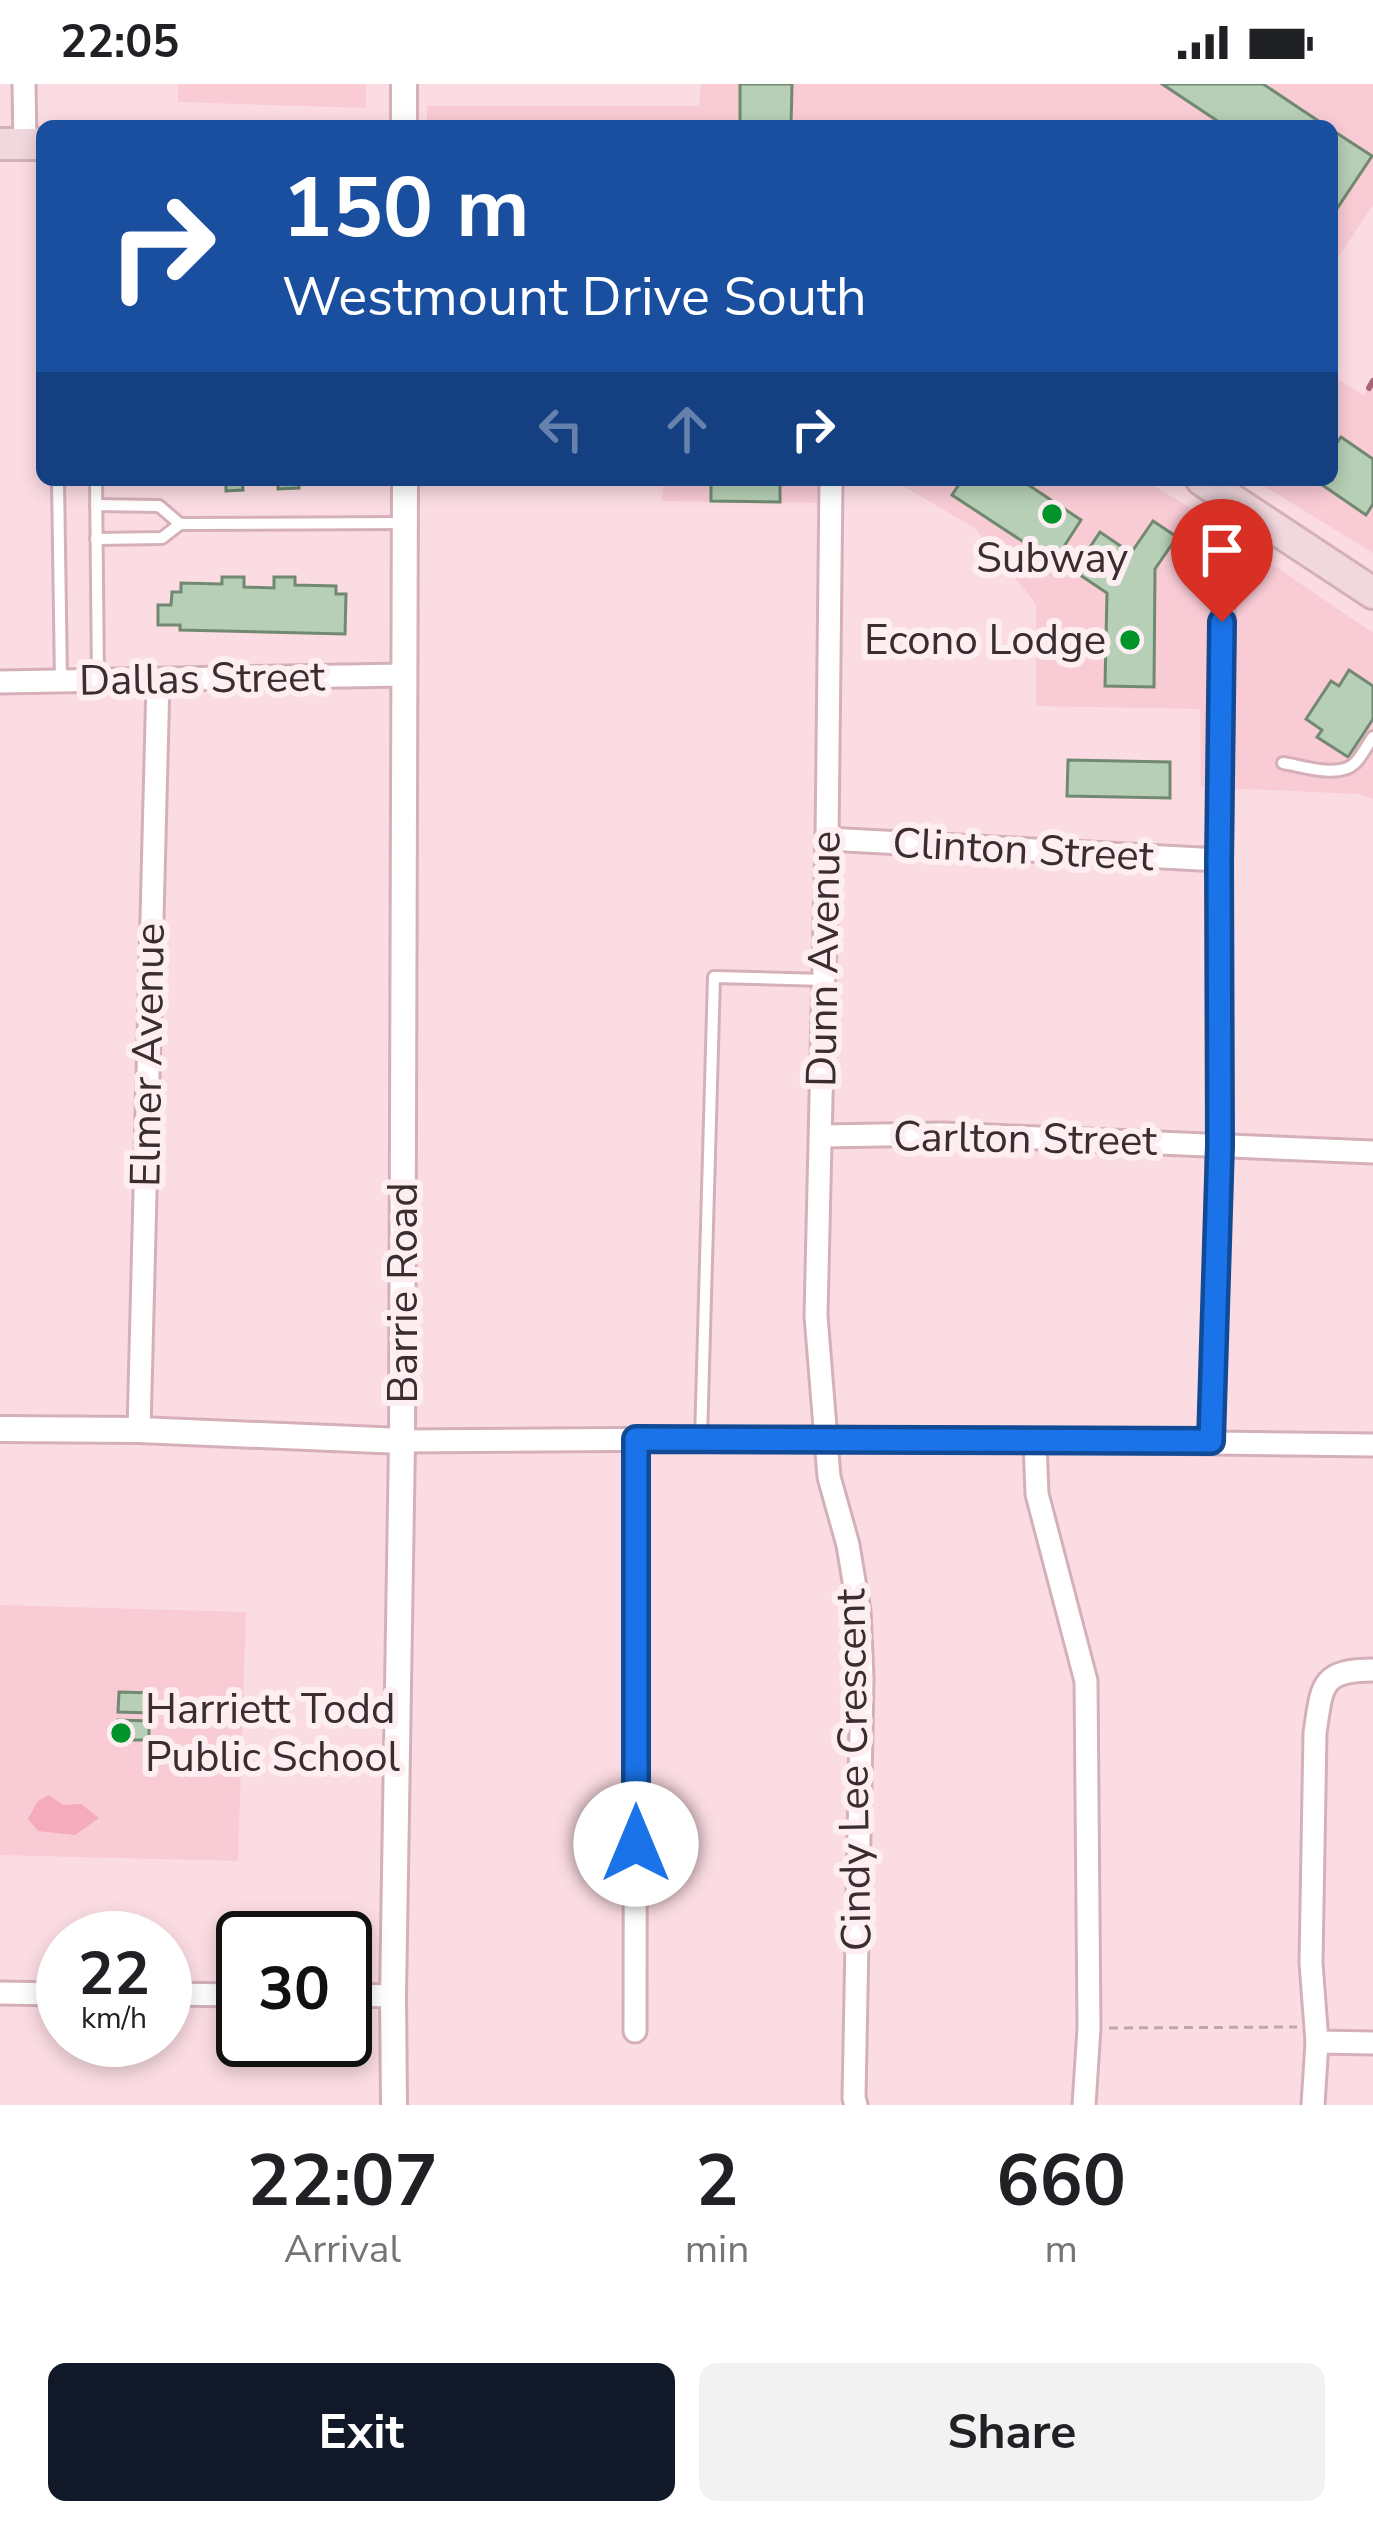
<!DOCTYPE html>
<html lang="en">
<head>
<meta charset="utf-8">
<style>
  :root { --surface:#fff; --page:#f2f2f2; --text:#202124; --muted:#757577; --accent:#111827 }
  body { margin:0; font-family:"Nunito Sans",sans-serif; background:var(--page); color:var(--text); height:100vh; display:flex; flex-direction:column; font-size:45px; white-space:nowrap }
  * { box-sizing:border-box; margin:0 }
  p { font-size:39px; color:var(--muted) }
  .icon { flex:none; width:66px; height:66px; fill:none; stroke:currentColor; stroke-width:2; stroke-linecap:round; stroke-linejoin:round }
  .map { position:relative; height:2021px; overflow:hidden }
  .side { display:flex; flex-direction:column; background:var(--surface); flex:1 }
  .side>* { flex:none }
  .banner { position:absolute; left:36px; top:36px; width:1302px; height:366px; border-radius:18px; box-shadow:0 6px 18px #0003; background:#1a4fa0; color:#fff; overflow:hidden }
  .speed { position:absolute; left:36px; top:1827px; display:flex; gap:24px; font-size:60px; font-weight:700; text-align:center }
  .speed>* { display:grid; place-content:center; width:156px; height:156px; border-radius:50%; background:var(--surface); box-shadow:0 6px 18px #0003; line-height:1 }
  .speed small { font-size:30px; font-weight:400 }
  .speed .limit { border:6px solid #111; border-radius:18px; background:#fff; color:#111 }
  .pin { position:absolute; display:grid; place-items:center; width:102px; height:102px; color:#fff; margin:-123px -51px; border-radius:50% 50% 50% 0; rotate:-45deg; box-shadow:0 0 12px #0007 }
  .pin .icon { rotate:45deg }
  .me { position:absolute; width:132px; margin:-66px; rotate:0deg; stroke-linejoin:round; filter:drop-shadow(0 0 9px #0008) }
  .turn { display:flex; align-items:center; gap:42px; height:252px; padding:0 48px; font-size:54px }
  .turn .icon { width:156px; height:156px; stroke-width:2.5 }
  .turn b { display:block; font-size:84px; line-height:102px }
  .lanes { display:flex; align-items:center; height:114px; padding:0 48px; background:#0003; justify-content:center; gap:60px; direction:ltr }
  .lanes .off { opacity:.35 }
  .eta { display:flex; justify-content:space-evenly; align-items:center; height:204px; text-align:center }
  .eta b { font-size:72px; font-weight:700; line-height:84px }
  .primary-button { display:flex; gap:24px; margin-top:auto; padding:24px 48px }
  .primary-button a { flex:1; height:138px; border-radius:18px; background:var(--accent); color:#fff; font-size:48px; font-weight:700; line-height:138px; text-align:center }
  .primary-button a+a { background:var(--page); color:var(--text) }
  .status { display:flex; justify-content:space-between; align-items:center; height:84px; padding:0 60px; background:var(--surface); direction:ltr }
  .status svg { height:33px; fill:currentColor }
  .map>svg:first-child { display:block }
  .built { fill:#f9cbd5 }
  .green { fill:#f5abbd }
  .lines { fill:none; stroke-linecap:round; stroke-linejoin:round }
  .stream { stroke:#ab6578; stroke-width:6 }
  .building { fill:#b6cfb6; stroke:#718971; stroke-width:3 }
  .service-casing { stroke:#d6b0b9; stroke-width:16 }
  .minor-casing { stroke:#d6b0b9; stroke-width:27 }
  .tertiary-casing { stroke:#d6b0b9; stroke-width:30 }
  .secondary-casing { stroke:#d6b0b9; stroke-width:36 }
  .path { stroke:#c0a6ab; stroke-width:3; stroke-dasharray:9 6; stroke-linecap:butt }
  .service { stroke:#fff; stroke-width:10 }
  .minor { stroke:#fff; stroke-width:21 }
  .tertiary { stroke:#fff; stroke-width:24 }
  .secondary { stroke:#f1d7de; stroke-width:30 }
  .route-casing { stroke:#114b97; stroke-width:30 }
  .route { stroke:#1a73e8; stroke-width:21 }
  .poi-dot { fill:#00942a; stroke:#fdeef1; stroke-width:4.5 }
  .labels { text-anchor:middle; dominant-baseline:central; stroke-width:12; stroke-linejoin:round; paint-order:stroke }
  .poi-label { font-size:42px; fill:#3a2c2f; stroke:#fdeef1 }
  .street-label { font-size:42px; fill:#3a2c2f; stroke:#fdeef1 }
</style>
</head>
<body>
<div class="status"><b>22:05</b><svg viewBox="0 0 49 12"><path d="M0 12V9h3v3zM5 12V6h3v6zM10 12V3h3v9zM15 12V0h3v12zM26 1h20v11H26zM47 4h2v5h-2z"/></svg></div>
<div class="map">
<svg width="1373" height="2021" viewBox="0 0 1373 2021">
  <rect width="100%" height="100%" fill="#fbdce2"/>
  <g class="built">
    <path d="M178,0H366V24L178,18Z"/>
    <path d="M701,0H1373V121L1332,183V42H427V22H699Z"/>
    <path d="M1332,292L1364,311L1373,298V469L1254,396H1332Z"/>
    <path d="M664,396H841L838,419L662,417Z"/>
    <path d="M893,396H1144L1184,420L1373,549V715L1359,710L1201,703L1200,625L1036,622V520L975,444Z"/>
    <path d="M0,1521L246,1528L238,1777L0,1771Z"/>
  </g>
  <path class="green" d="M49,1711L63,1721L81,1720L99,1734L75,1751L38,1747L28,1735L38,1717Z"/>
  <g class="lines">
    <path class="stream" d="M1369,304L1373,297"/>
  </g>
  <g class="building">
    <path d="M740,0H792L791,42H740Z"/>
    <path d="M1162,0H1263L1326,42H1225Z"/>
    <path d="M1332,46L1372,72L1332,132Z"/>
    <path d="M1341,353L1373,375V420L1366,431L1315,396H1332V365Z"/>
    <path d="M226,396H242L243,406L226,407Z"/>
    <path d="M278,396H338L299,397V404L278,405Z"/>
    <path d="M711,396H780V418L711,417Z"/>
    <path d="M962,396H1021L1081,436L1054,478L952,411Z"/>
    <path d="M1153,437L1177,453L1155,485L1154,603L1105,602L1107,509L1074,487L1100,448L1131,469Z"/>
    <path d="M222,493H244V503L274,504V493H295V501L336,502V510H346L345,550L180,546V541H158V521H171L172,508H181V499L222,500Z"/>
    <path d="M1349,586L1373,602V635L1348,673L1317,653L1322,646L1306,635L1331,597L1339,602Z"/>
    <path d="M1068,676L1170,678V714L1067,712Z"/>
    <path d="M119,1608L153,1609L152,1629L118,1628Z"/>
    <path d="M118,1636L149,1637V1656H118Z"/>
  </g>
  <g class="lines">
    <defs>
      <g id="service">
        <path d="M58,396L61,597"/>
        <path d="M96,396L98,597"/>
        <path d="M96,421L159,422L180,440"/>
        <path d="M96,455L162,454L180,440L405,439"/>
        <path d="M1283,679C1303,682 1339,695 1355,679C1362,672 1367,661 1373,653"/>
        <path d="M701,1355L714,893L824,896"/>
      </g>
      <g id="minor">
        <path d="M24,0L25,61"/>
        <path d="M831,396L827,755L816,1232L829,1393L848,1461L859,1527L862,1594L854,2014L856,2021"/>
        <path d="M0,598L404,591"/>
        <path d="M827,755L1219,776"/>
        <path d="M821,1052L943,1050L1373,1068"/>
        <path d="M139,1346L158,597"/>
        <path d="M402,1357L826,1354L1373,1361"/>
        <path d="M1211,1357C1222,1059 1219,761 1224,462L1228,412"/>
        <path d="M1035,1358L1037,1410L1086,1597L1089,1944L1084,2021"/>
        <path d="M0,1909L63,1910"/>
        <path d="M165,1910L243,1911"/>
        <path d="M345,1911L393,1912"/>
        <path d="M635,1947L636,1355"/>
        <path d="M1317,1958L1373,1959"/>
        <path d="M1313,2021L1317,1958L1311,1879L1315,1649C1322,1602 1320,1586 1373,1586"/>
      </g>
      <g id="tertiary">
        <path d="M404,0V42"/>
        <path d="M0,1345L139,1346L402,1357"/>
        <path d="M394,2021L393,1912L402,1357L405,396"/>
      </g>
      <g id="secondary">
        <path d="M0,60H42"/>
        <path d="M1202,396L1373,509"/>
      </g>
    </defs>
    <use href="#service" class="service-casing"/>
    <use href="#minor" class="minor-casing"/>
    <use href="#tertiary" class="tertiary-casing"/>
    <use href="#secondary" class="secondary-casing"/>
    <path class="path" d="M1109,1944L1297,1943"/>
    <use href="#service" class="service"/>
    <use href="#minor" class="minor"/>
    <use href="#tertiary" class="tertiary"/>
    <use href="#secondary" class="secondary"/>
  </g>
  <g class="lines">
    <defs>
      <path id="route" d="M636,1760V1355L1211,1357L1220,1061L1219,776L1222,538"/>
    </defs>
    <use href="#route" class="route-casing"/>
    <use href="#route" class="route"/>
  </g>
  <g class="poi-dot">
    <circle cx="1052" cy="430" r="12"/>
    <circle cx="1130" cy="556" r="12"/>
    <circle cx="121" cy="1649" r="12"/>
  </g>
  <g class="labels">
    <g class="poi-label">
      <text x="1052" y="474">Subway</text>
      <text x="1106" y="556" text-anchor="end">Econo Lodge</text>
      <text x="145" y="1625" text-anchor="start">Harriett Todd<tspan x="145" dy="48">Public School</tspan></text>
    </g>
    <g class="street-label">
      <text transform="translate(202 595) rotate(-1)">Dallas Street</text>
      <text transform="translate(1023 766) rotate(3)">Clinton Street</text>
      <text transform="translate(824 875) rotate(-89)">Dunn Avenue</text>
      <text transform="translate(148 971) rotate(-89)">Elmer Avenue</text>
      <text transform="translate(1025 1055) rotate(1)">Carlton Street</text>
      <text transform="translate(403 1209) rotate(-90)">Barrie Road</text>
      <text transform="translate(854 1686) rotate(-91)">Cindy Lee Crescent</text>
    </g>
  </g>
</svg>
<div class="speed"><div>22<small>km/h</small></div><div class="limit">30</div></div>
<div class="pin" style="left:1222px;top:538px;background:#d93025"><svg class="icon" aria-label="arrive" viewBox="0 0 24 24"><path d="M6 21V4h12l-3 4 3 4H6"/></svg></div>
<svg class="me" style="left:636px;top:1760px" viewBox="-20 -20 40 40"><circle r="19" fill="#fff"/><path d="M0-13L10 11 0 6-10 11z" fill="#1a73e8"/></svg>
<div class="banner">
<div class="turn"><svg class="icon" aria-label="right" viewBox="0 0 24 24"><path d="M7 20v-9h11M14 6l5 5-5 5"/></svg><div><b>150 m</b>Westmount Drive South</div></div>
<div class="lanes"><svg class="icon off" aria-label="left" viewBox="0 0 24 24"><path d="M17 20v-9H6M10 6l-5 5 5 5"/></svg><svg class="icon off" aria-label="ahead" viewBox="0 0 24 24"><path d="M12 20V5M6 11l6-6 6 6"/></svg><svg class="icon" aria-label="right" viewBox="0 0 24 24"><path d="M7 20v-9h11M14 6l5 5-5 5"/></svg></div>
</div>
</div>
<section class="side">
<div class="eta">
<div><b>22:07</b><p>Arrival</p></div>
<div><b>2</b><p>min</p></div>
<div><b>660</b><p>m</p></div>
</div>
<div class="primary-button"><a>Exit</a><a>Share</a></div>
</section>
</body>
</html>
